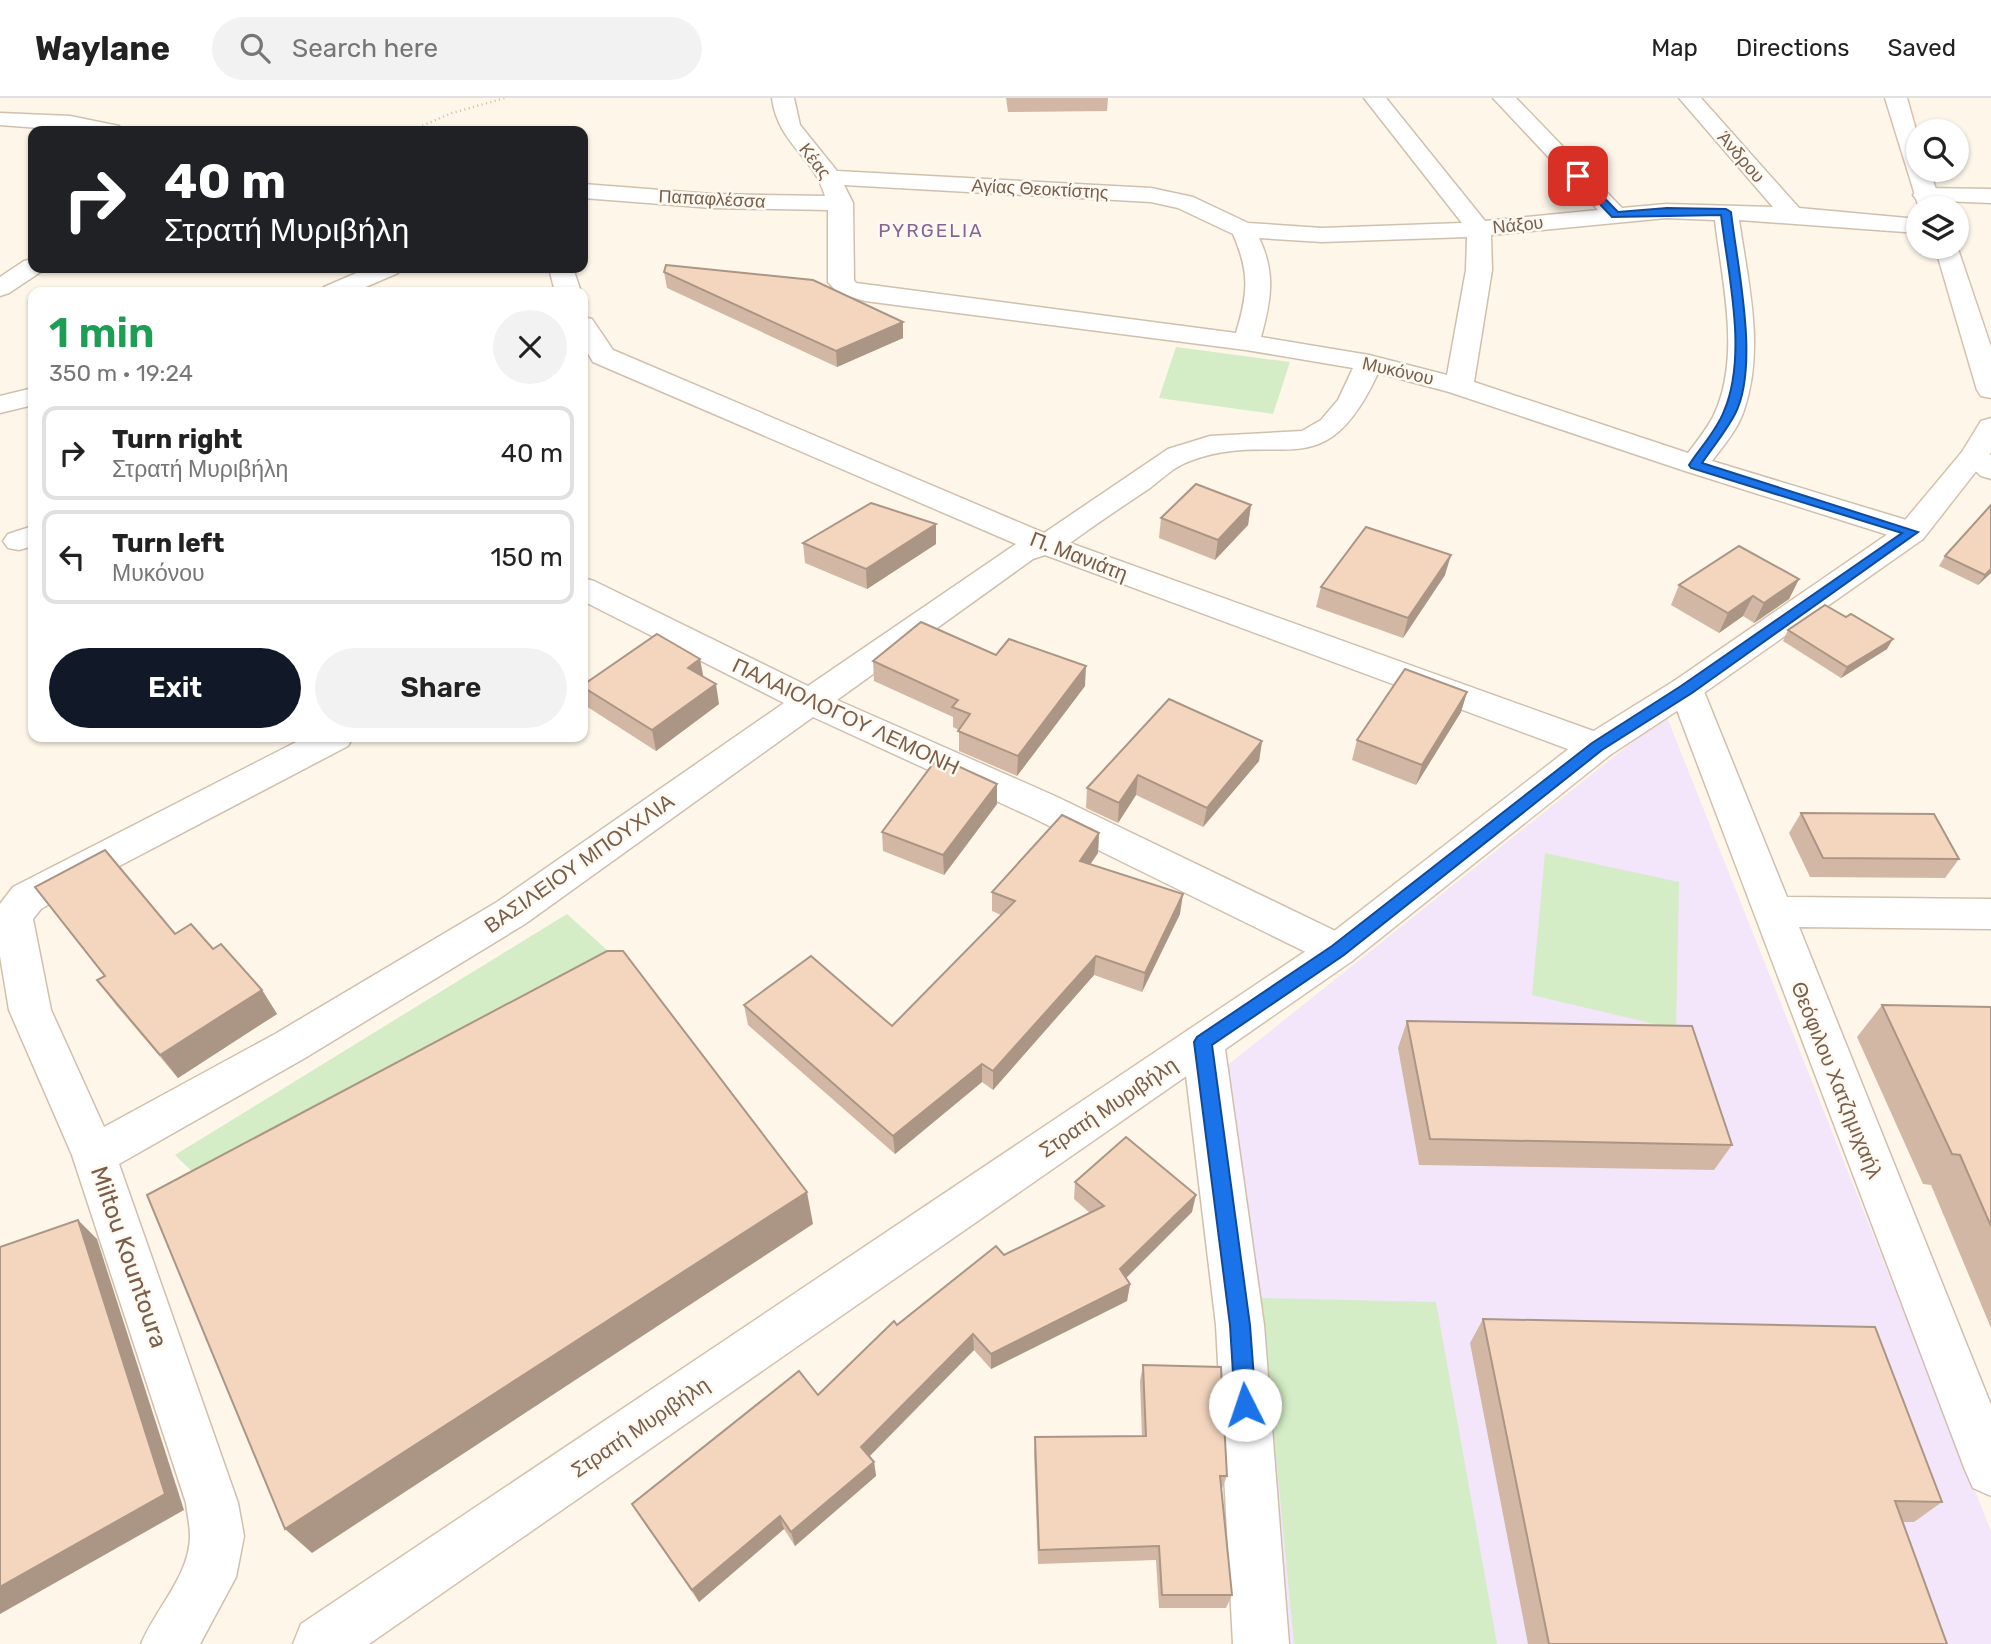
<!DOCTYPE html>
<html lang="en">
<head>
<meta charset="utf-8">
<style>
  :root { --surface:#fff; --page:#f2f2f2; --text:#222; --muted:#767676; --line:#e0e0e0; --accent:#111827 }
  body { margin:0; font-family:Rubik,sans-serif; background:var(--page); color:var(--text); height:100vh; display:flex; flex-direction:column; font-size:26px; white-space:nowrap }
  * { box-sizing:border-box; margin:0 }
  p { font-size:23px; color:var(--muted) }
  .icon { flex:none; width:38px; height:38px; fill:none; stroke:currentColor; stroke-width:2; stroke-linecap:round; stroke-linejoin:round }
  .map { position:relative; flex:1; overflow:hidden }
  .sheet { position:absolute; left:28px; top:189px; width:560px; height:455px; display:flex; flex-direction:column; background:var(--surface); border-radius:14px; box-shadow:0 2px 5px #0004 }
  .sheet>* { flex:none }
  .guide { position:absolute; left:28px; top:28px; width:560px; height:147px; border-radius:14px; box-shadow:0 2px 5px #0004; background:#202124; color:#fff; overflow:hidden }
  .tools { position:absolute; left:1906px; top:21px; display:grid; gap:14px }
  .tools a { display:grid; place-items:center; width:63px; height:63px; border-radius:50%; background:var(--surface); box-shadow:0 2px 5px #0004; font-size:35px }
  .pin { position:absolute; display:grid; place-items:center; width:60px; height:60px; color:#fff; margin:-30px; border-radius:14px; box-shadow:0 4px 10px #0006 }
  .me { position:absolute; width:77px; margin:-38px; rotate:356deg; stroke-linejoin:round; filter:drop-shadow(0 0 5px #0008) }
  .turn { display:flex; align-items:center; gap:24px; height:147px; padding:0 21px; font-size:32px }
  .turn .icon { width:91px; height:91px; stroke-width:2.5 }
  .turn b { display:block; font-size:49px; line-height:60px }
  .round { display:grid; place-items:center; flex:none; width:74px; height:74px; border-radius:37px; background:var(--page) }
  .overview { display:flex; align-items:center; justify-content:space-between; height:119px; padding:0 21px }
  h1 { font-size:42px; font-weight:600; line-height:52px; color:#1e9e55 }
  .cta { display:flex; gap:14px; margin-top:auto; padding:14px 21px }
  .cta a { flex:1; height:80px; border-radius:42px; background:var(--accent); color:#fff; font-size:28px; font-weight:600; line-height:80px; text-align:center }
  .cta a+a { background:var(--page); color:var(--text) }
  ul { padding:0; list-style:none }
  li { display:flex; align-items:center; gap:21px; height:94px; margin:0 14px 10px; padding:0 7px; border:4px solid var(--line); border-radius:14px }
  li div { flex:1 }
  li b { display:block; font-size:26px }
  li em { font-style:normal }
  header { display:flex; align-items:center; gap:42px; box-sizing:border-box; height:98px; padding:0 35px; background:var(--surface); border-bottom:2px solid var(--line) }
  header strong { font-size:33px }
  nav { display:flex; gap:38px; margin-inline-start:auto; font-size:24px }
  .search { width:490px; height:63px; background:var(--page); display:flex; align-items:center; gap:18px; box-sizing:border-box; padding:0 24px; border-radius:38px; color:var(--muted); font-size:26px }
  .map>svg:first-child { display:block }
  .education { fill:#f3e5fa }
  .green { fill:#d4edc6 }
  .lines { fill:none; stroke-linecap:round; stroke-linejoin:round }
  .minor-casing { stroke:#d1bfad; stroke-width:3 }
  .secondary-casing { stroke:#d7c1ad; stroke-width:3 }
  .path { stroke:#dab9a2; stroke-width:2.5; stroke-dasharray:1 3.5; stroke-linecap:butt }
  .minor { fill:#fff; fill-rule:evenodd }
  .secondary { fill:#fff; fill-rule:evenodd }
  .wall { fill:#d2b8a4 }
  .shaded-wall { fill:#ab9686 }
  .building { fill:#f4d6bf; stroke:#ab9686; stroke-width:2 }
  .route { fill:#1a73e8; stroke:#114b97; stroke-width:2 }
  .labels { text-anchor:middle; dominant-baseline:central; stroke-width:5; stroke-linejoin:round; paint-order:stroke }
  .far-street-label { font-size:18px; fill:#7a5d4b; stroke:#fffaf1 }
  .far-neighbourhood-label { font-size:19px; letter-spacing:2px; fill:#876396; stroke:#fffaf1 }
  .street-label { font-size:21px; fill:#7a5d4b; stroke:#fffaf1 }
  .near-street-label { font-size:24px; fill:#7a5d4b; stroke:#fffaf1 }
</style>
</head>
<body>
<header>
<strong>Waylane</strong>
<div class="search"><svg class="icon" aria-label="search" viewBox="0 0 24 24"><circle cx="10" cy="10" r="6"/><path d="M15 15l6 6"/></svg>Search here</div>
<nav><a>Map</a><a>Directions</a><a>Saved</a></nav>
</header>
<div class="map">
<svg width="1991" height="1546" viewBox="0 0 1991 1546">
  <rect width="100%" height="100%" fill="#fdf6e9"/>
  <path class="education" d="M1666,617L1991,1433V1546H1286L1252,1179L1228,967Z"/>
  <g class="green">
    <path d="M1176,249L1290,264L1273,316L1159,300Z"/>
    <path d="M1545,755L1679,784L1676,931L1532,897Z"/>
    <path d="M567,816L617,861L200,1081L175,1057Z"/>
    <path d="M1261,1200L1436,1204L1497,1546H1294Z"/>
  </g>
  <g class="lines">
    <defs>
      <g id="minor">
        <path d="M772,0H794L800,27L837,73L1151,90L1193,99L1248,125L1322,130L1462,125L1364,0H1386L1485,123L1598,112L1493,0H1516L1622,110L1666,106L1773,109L1679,0H1701L1799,110L1918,121V135L1739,122C1748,184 1765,251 1744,312C1738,331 1724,347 1712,363L1923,427L1927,434L1923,441L1912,443L1901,441L1685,373L1449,294L1378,275C1323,394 1280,329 1190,363C1175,368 1163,380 1150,390C1123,408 1096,426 1070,445L1610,639L1615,648L1610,657L1597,660L1584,657L1045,457L1033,461L837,602L1055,698L1352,841L1358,852L1352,863L1338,868L1324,863L1029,718L813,619L525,826L305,960L119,1066L238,1405L244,1438L236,1479L200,1546H141C156,1510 190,1477 190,1438C190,1427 187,1415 186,1405L72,1057L9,912L0,858V806L13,789L306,639H353L348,648L66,796L41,811L33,821L51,912L104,1029L275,936L497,804L784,605L583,503V480L594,483L808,588L1016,446L593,264L583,247V219L592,221L613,252L1044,435L1168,351L1210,338L1302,333L1321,322L1338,302L1353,270L1246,252L865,203L838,195L828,184V112L712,110L583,100V86L712,96L825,98C813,57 778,46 772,0ZM844,87L1151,104L1178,110L1233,136C1250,175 1248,195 1236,235L856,185L854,182L853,105ZM1666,120L1715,122C1722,184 1742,260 1713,319C1706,332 1697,343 1688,355L1474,284L1492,172L1491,137ZM1467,139L1466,172L1447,277L1369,257L1261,239C1271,202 1276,175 1259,140L1322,144Z"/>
        <path d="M0,15L70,18L119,28L122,33H79L0,27Z"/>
        <path d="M1925,90L1991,91V105L1917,102L1913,97L1917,92Z"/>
        <path d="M33,161V170H44L42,173L9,195L0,198V179L24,163Z"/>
        <path d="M368,170H401L398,175L354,194H320L324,189Z"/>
        <path d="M549,170H573L581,194H555Z"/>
        <path d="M33,290V307L0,315V298Z"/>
        <path d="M1974,349L1991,357V381L1981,378L1959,358L1964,352Z"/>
        <path d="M33,428V448L19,452L8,450L3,443L8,436Z"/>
        <path d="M1686,579L1698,583L1703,591L1787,799L1991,801V831L1799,829L1991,1307V1398L1973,1390L1965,1372L1669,591L1674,583Z"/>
        <path d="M1203,926L1218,932L1224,944L1264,1227L1289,1546H1233L1216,1227L1182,944L1188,932Z"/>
      </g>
      <g id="secondary">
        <path d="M1885,0H1907L1918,39V72H1929L1943,110H1919Z"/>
        <path d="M1956,145L1991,249V300L1981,298L1977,292L1935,149H1956Z"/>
        <path d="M1991,320V354L1923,441L1698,599L1610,657L1352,863L369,1546H293L301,1526L1324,841L1584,639L1674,583L1901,427L1962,354L1981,323Z"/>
      </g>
    </defs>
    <use href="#minor" class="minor-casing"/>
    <use href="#secondary" class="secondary-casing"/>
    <path class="path" d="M410,33L452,15L505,0"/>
    <use href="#minor" class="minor"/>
    <use href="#secondary" class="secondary"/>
  </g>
  <g class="wall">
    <path d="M1006,0H1108L1107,13L1008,14Z"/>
    <path d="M664,174L903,240L837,269L667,190Z"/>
    <path d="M1251,407L1248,427L1215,462L1159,440L1161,420Z"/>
    <path d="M936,426V446L867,491L805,465L803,445Z"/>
    <path d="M1945,458L1991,475L1978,487L1939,468Z"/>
    <path d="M1445,477L1403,540L1316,509L1321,489Z"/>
    <path d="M1799,481L1789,501L1754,525L1743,518L1719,535L1671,507L1679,487Z"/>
    <path d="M1846,519L1887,551L1841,580L1783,543L1788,532Z"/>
    <path d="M996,557L1085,588L1017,678L959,653V632L953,629V619L874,583L873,563Z"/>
    <path d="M703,579L719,606L656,653L586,608L583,595V587Z"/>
    <path d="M1467,594L1461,614L1416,687L1352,662L1357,642Z"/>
    <path d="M1262,643L1259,663L1203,729L1136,697L1118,725L1086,710L1087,690Z"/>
    <path d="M997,706L944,777L883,753L882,734Z"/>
    <path d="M1801,715L1959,761L1945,780L1810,779L1789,735Z"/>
    <path d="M1099,735L1098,755L1090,766L1180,816L1142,894L1094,877L993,992L982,984L895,1056L748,927L744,907L892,928L1001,817L992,813V794Z"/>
    <path d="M35,789L175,836L213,851L262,892L277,916L178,980L116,907L97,882L104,878Z"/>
    <path d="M1882,907L1991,909V1230L1931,1087L1923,1086L1857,939Z"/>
    <path d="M1407,923L1732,1047L1714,1072L1419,1067L1398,950Z"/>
    <path d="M1075,1084L1192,1114L1126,1180L1130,1186L1127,1203L991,1271L974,1252L869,1358L874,1364L876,1378L795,1448L784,1431L699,1504L640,1419L632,1406L818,1297L897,1227L1004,1157L1090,1115L1074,1101Z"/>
    <path d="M1483,1221L1942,1404L1914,1424H1902L1947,1546H1528L1470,1245Z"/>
    <path d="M1143,1267L1227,1378L1221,1393L1232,1497L1226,1510H1159L1156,1462L1038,1466L1034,1355L1035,1339H1142L1140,1283Z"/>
  </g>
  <g class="shaded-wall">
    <path d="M903,224V240L837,269L836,253Z"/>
    <path d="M1251,407L1248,427L1215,462L1218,442Z"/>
    <path d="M936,426V446L867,491L866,471Z"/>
    <path d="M1451,457L1445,477L1403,540L1408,520Z"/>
    <path d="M1991,471V475L1978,487L1985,477Z"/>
    <path d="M1799,481L1789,501L1754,525L1764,505Z"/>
    <path d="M1753,498L1743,518L1719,535L1728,515Z"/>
    <path d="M1893,541L1887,551L1841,580L1847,569Z"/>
    <path d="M700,561L704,582L688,570Z"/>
    <path d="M1086,568L1085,588L1017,678L1018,658Z"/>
    <path d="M716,586L719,606L656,653L652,632Z"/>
    <path d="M1467,594L1461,614L1416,687L1422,667Z"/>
    <path d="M1262,643L1259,663L1203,729L1207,710Z"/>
    <path d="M1138,677L1136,697L1118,725L1119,705Z"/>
    <path d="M997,686V706L944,777L943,757Z"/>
    <path d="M1099,735L1098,755L1079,783L1080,763Z"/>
    <path d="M1183,796L1180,816L1142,894L1145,875Z"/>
    <path d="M1096,858L1094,877L993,992V973Z"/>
    <path d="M262,892L277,916L178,980L160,957Z"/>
    <path d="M982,966V984L895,1056L893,1038Z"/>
    <path d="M807,1094L813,1126L312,1455L285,1431Z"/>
    <path d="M1196,1097L1192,1114L1118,1188L1120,1171Z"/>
    <path d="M78,1122L97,1141L184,1412L0,1516V1489Z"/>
    <path d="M1130,1186L1127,1203L991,1271V1256Z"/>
    <path d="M973,1236L974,1252L864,1364L861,1349Z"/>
    <path d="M874,1364L876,1378L795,1448L791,1434Z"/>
    <path d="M780,1418L784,1431L699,1504L692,1492Z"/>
  </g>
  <g class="building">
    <path d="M666,167L813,182L903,224L836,253L664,174Z"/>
    <path d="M1196,386L1251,407L1218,442L1161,420Z"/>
    <path d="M871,405L936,426L866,471L803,445Z"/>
    <path d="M1991,407V471L1985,477L1945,458Z"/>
    <path d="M1366,429L1451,457L1408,520L1321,489Z"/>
    <path d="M1739,448L1799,481L1764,505L1753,498L1728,515L1679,487Z"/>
    <path d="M1825,507L1846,519L1851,516L1893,541L1847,569L1788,532Z"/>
    <path d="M921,524L996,557L1009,541L1086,568L1018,658L958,633L970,616L952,609L958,602L873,563Z"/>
    <path d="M657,536L700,561L688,570L716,586L652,632L583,589V587Z"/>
    <path d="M1405,571L1467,594L1422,667L1357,642Z"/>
    <path d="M1169,601L1262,643L1207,710L1138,677L1119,705L1087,690Z"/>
    <path d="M938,659L997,686L943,757L882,734Z"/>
    <path d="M1801,715L1934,716L1959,761L1823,760Z"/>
    <path d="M1062,717L1099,735L1080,763L1183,796L1145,875L1096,858L993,973L982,966L893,1038L744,907L811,858L892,928L1015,803L992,794Z"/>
    <path d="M105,752L175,836L191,826L213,851L221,846L262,892L160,957L97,882L105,878L35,789Z"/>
    <path d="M607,853H623L807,1094L285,1431L147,1097Z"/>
    <path d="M1882,907L1991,909V1128L1960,1057L1952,1056Z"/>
    <path d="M1407,923L1692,928L1732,1047L1430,1041Z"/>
    <path d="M1126,1039L1196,1097L1120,1171L1130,1186L991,1256L973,1236L861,1349L874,1364L791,1434L780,1418L692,1492L632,1406L799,1273L818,1297L894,1223L897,1227L996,1148L1004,1157L1104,1108L1075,1084Z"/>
    <path d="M78,1122L165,1396L0,1489V1149Z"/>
    <path d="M1483,1221L1875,1229L1942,1404L1895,1403L1947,1546H1549Z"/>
    <path d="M1143,1267L1221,1269L1227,1378H1220L1232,1497H1162L1159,1448L1039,1452L1035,1339L1146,1338Z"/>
  </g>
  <path class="route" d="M1575,76H1581L1618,114L1667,110L1726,111L1731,114C1737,167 1760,268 1735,316C1726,333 1713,349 1702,365L1918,434L1692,595L1602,652L1344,857L1212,947L1250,1227L1256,1307L1253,1314L1245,1317L1238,1314L1235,1307L1230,1227L1194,944L1197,939L1332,848L1592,645L1681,588L1902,435L1691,370L1689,367C1700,350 1717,332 1724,313C1748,257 1728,176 1721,117L1612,119L1575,80Z"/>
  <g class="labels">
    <g class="far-street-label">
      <text transform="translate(1741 59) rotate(49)">Άνδρου</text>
      <text transform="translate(815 63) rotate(52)">Κέας</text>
      <text transform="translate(1040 91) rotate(3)">Αγίας Θεοκτίστης</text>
      <text transform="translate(712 101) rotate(3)">Παπαφλέσσα</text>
      <text transform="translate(1518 127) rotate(-6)">Νάξου</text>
      <text transform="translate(1398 273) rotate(13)">Μυκόνου</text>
    </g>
    <g class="far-neighbourhood-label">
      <text x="931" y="132">PYRGELIA</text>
    </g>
    <g class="street-label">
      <text transform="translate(1079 458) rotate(21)">Π. Μανιάτη</text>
      <text transform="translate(846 618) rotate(25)">ΠΑΛΑΙΟΛΟΓΟΥ ΛΕΜΟΝΗ</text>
      <text transform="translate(579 765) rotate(-35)">ΒΑΣΙΛΕΙΟΥ ΜΠΟΥΧΛΙΑ</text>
      <text transform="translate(1837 982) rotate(68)">Θεόφιλου Χατζημιχαήλ</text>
      <text transform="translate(1108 1009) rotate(-34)">Στρατή Μυριβήλη</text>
      <text transform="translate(640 1329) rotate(-34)">Στρατή Μυριβήλη</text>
    </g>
    <g class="near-street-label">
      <text transform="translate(129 1159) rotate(71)">Miltou Kountoura</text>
    </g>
  </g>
</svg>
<div class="tools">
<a><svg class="icon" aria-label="search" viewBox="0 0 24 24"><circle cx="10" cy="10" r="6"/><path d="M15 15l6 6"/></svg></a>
<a><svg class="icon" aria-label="layers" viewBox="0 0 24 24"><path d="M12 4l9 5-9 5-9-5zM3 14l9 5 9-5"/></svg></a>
</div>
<div class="pin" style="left:1578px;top:78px;background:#d93025"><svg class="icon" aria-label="arrive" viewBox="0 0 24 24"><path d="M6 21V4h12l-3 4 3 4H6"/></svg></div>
<svg class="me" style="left:1245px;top:1307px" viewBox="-20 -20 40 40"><circle r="19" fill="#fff"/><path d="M0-13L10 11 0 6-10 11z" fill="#1a73e8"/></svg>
<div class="guide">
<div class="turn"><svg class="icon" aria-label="right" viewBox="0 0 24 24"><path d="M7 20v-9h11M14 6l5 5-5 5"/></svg><div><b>40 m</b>Στρατή Μυριβήλη</div></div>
</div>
<section class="sheet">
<div class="overview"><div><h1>1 min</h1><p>350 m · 19:24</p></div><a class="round"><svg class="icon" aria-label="close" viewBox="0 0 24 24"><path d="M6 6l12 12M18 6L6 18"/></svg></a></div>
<ul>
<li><svg class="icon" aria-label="right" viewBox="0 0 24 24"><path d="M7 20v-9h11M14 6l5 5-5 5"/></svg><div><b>Turn right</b><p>Στρατή Μυριβήλη</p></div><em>40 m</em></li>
<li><svg class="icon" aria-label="left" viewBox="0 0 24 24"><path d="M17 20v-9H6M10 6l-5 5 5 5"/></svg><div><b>Turn left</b><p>Μυκόνου</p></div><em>150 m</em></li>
</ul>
<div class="cta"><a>Exit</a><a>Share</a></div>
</section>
</div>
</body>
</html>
